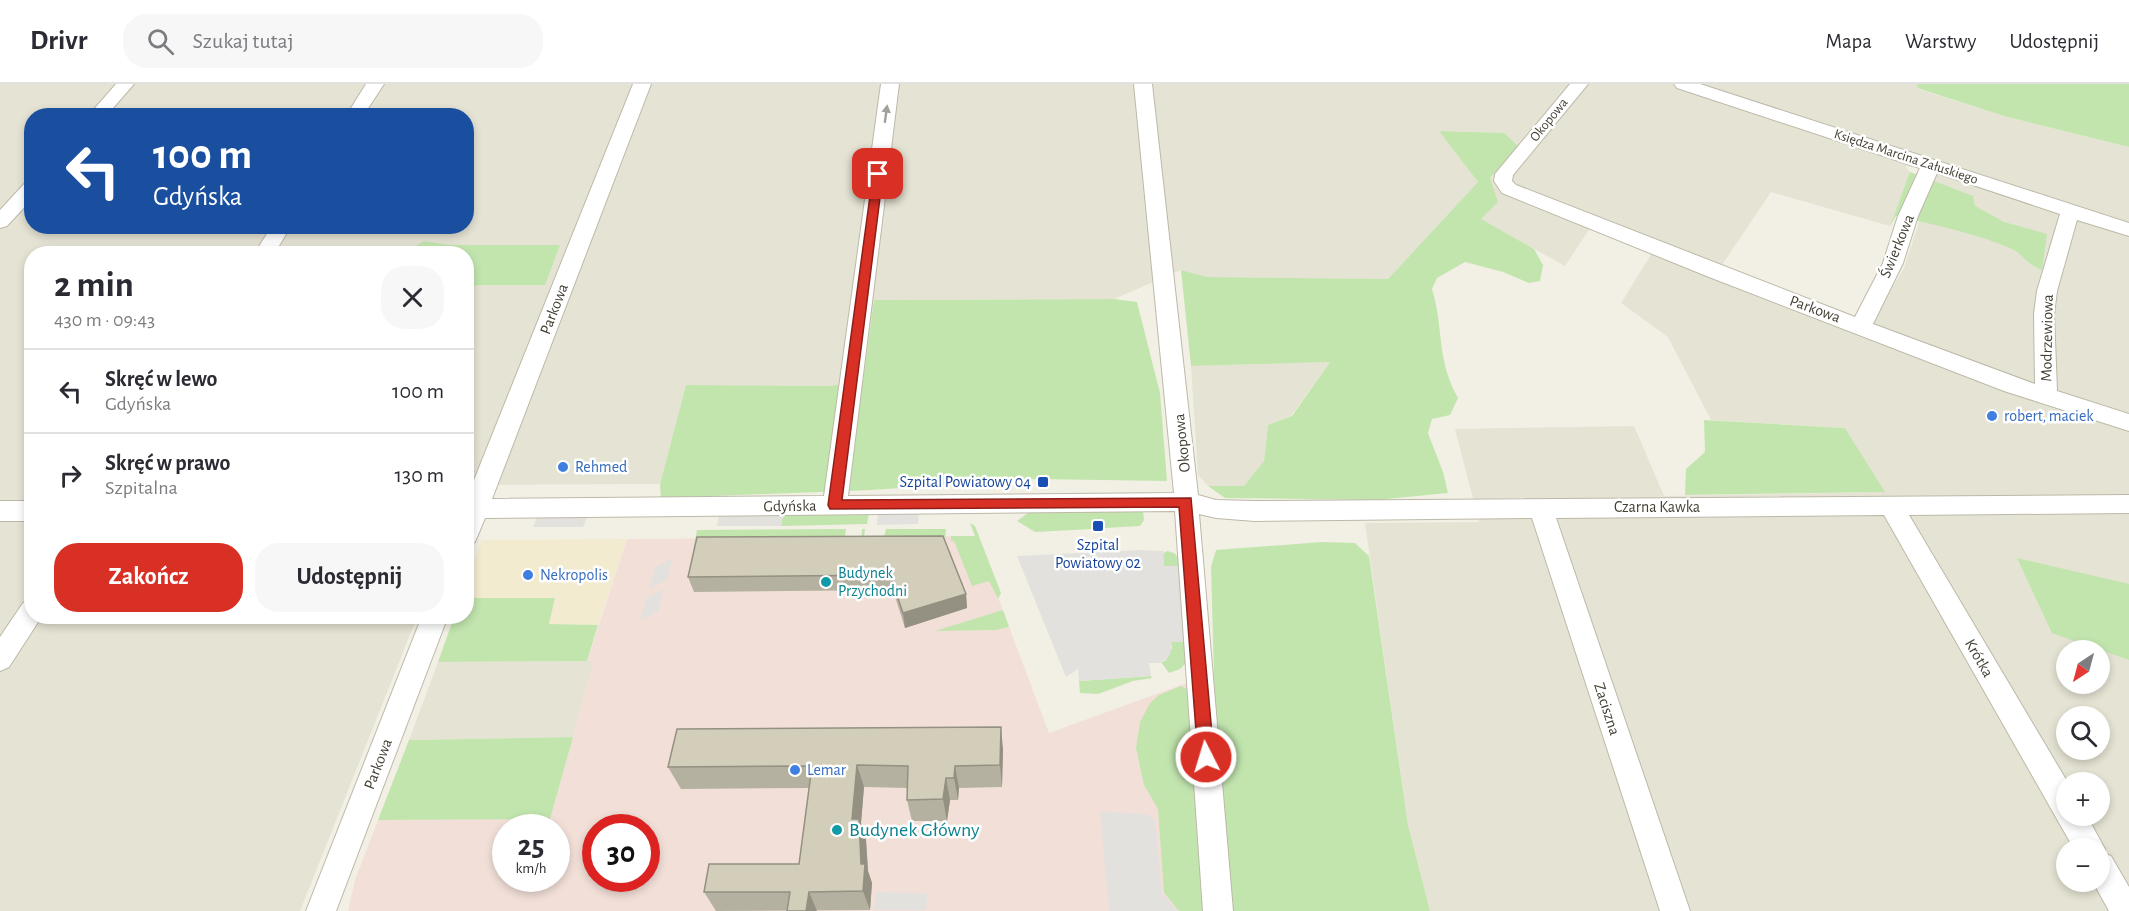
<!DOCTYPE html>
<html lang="pl">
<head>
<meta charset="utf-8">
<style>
  :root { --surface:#fff; --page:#f7f7f7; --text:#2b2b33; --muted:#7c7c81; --line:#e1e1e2; --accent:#d93025 }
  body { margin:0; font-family:"Alegreya Sans",sans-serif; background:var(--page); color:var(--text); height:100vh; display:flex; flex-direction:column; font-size:22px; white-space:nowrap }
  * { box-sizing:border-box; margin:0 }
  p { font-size:20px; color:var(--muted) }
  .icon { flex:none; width:33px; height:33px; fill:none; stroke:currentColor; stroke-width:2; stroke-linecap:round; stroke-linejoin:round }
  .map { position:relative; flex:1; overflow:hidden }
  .panel { position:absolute; left:24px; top:162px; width:450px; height:378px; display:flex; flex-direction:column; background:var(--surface); border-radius:24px; box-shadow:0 3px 9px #0003 }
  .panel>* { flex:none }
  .top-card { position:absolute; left:24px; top:24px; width:450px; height:126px; border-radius:24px; box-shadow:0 3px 9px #0003; background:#1a4fa0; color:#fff; overflow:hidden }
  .needle { width:39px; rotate:216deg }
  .buttons { position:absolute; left:2056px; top:556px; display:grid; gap:12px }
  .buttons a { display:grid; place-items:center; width:54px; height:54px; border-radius:50%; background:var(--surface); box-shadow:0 3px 9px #0003; font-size:30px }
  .speed { position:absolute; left:492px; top:730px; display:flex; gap:12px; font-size:30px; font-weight:700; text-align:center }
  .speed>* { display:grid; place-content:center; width:78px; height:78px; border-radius:50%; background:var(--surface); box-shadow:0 3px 9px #0003; line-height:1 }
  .speed small { font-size:15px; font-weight:400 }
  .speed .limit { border:9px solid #d22; background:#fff; color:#111 }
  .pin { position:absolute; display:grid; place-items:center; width:51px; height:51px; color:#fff; margin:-26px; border-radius:12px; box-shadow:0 3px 9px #0006 }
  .me { position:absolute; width:66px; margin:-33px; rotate:355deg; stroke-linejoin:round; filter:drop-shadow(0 0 4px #0008) }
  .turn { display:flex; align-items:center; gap:21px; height:126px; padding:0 30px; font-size:27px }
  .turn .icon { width:78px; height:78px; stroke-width:2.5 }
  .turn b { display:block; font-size:42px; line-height:51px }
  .round { display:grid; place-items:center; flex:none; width:63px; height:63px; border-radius:24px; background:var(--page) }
  .headline { display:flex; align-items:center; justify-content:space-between; height:102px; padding:0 30px }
  h1 { font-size:36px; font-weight:600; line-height:45px }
  .action { display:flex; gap:12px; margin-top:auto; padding:12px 30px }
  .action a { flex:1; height:69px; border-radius:24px; background:var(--accent); color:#fff; font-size:24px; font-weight:600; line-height:69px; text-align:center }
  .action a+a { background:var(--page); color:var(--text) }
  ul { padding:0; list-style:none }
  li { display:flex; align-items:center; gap:18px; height:84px; padding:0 30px; border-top:2px solid var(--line) }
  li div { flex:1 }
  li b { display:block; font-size:22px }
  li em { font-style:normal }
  header { display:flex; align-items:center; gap:36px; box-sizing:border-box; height:84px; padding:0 30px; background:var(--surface); border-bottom:2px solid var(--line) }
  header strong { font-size:28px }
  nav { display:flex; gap:33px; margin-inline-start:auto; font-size:21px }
  .search { width:420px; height:54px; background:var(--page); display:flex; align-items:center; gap:15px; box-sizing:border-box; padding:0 21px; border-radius:24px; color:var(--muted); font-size:22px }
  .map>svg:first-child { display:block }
  .residential { fill:#e5e3d3; fill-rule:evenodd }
  .commercial { fill:#f3ebd0 }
  .medical { fill:#f2e0d8; fill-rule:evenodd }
  .green { fill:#c2e5ae }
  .parking { fill:#e2e1dd }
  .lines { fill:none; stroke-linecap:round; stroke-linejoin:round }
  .minor-casing { stroke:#bdb9a8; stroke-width:2 }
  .minor { fill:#fff; fill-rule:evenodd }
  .wall { fill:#b5b1a0 }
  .shaded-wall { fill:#949082 }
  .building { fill:#d3ceba; stroke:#949082; stroke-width:1.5 }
  .oneway { fill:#a2a09a }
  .route { fill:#d93025; stroke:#8d1f18; stroke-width:1.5 }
  .shop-dot { fill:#3f7fe0; stroke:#fff; stroke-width:2 }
  .transit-dot { fill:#1a4fb4; stroke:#fff; stroke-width:2 }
  .culture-dot { fill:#0f9aa8; stroke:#fff; stroke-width:2 }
  .labels { text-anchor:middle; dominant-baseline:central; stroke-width:5; stroke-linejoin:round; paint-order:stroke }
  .far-street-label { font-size:14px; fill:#444035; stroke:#fff }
  .street-label { font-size:16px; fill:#444035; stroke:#fff }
  .shop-label { font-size:16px; fill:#366cbe; stroke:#fff; text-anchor:start }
  .transit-label { font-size:16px; fill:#164399; stroke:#fff; text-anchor:end }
  .culture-label { font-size:16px; fill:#0d838f; stroke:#fff; text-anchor:start }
  .near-culture-label { font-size:20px; fill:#0d838f; stroke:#fff; text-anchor:start }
</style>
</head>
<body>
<header>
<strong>Drivr</strong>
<div class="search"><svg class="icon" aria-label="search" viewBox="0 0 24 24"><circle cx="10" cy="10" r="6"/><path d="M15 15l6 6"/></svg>Szukaj tutaj</div>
<nav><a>Mapa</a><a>Warstwy</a><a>Udostępnij</a></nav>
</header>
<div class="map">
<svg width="2129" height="827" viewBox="0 0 2129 827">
  <rect width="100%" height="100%" fill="#f2f0e4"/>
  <g class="residential">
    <path d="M0,0H1918V5L2004,32L2129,63V827H1430L1408,741L1365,439L1479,438L1455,345L1634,342L1664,412L1884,408L1845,344L1711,336L1668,253L1621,219L1652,169L1864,251L1904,184L1934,93L1941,88L1905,82L1910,88L1890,142L1771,108L1722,181L1598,132L1565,182L1480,135L1490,95L1518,62L1504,49L1440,47L1478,98L1388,195L1206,193L1181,186L1114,215L874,216L863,297L830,302L686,301L660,400L470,401L467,408L466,170H32V532L417,533L300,827H0ZM32,32H466V142H32ZM2067,567H2100V600H2067ZM2067,633H2100V666H2067ZM2067,699H2100V732H2067ZM2067,765H2100V798H2067Z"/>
    <path d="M1330,278L1291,332L1268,341L1264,377L1244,402H1208L1198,391L1191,282Z"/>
    <path d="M594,577L573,653L409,656L438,578Z"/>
  </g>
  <path class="commercial" d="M627,455L598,541L549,540L555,514H467L466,499L482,456Z"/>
  <path class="medical" d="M963,452H975L1049,649L1189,598L1209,827H348L355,796L378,736L550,734L594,577H587L627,455ZM506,744H556V795H506ZM596,744H646V795H596Z"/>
  <g class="green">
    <path d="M1918,0H2129V63L2004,32L1917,4Z"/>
    <path d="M1439,47L1504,49L1518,62L1490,94L1498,118L1481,135L1534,165L1543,181L1540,197L1529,199L1503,188L1465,178L1437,194L1432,205C1444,244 1436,275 1458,314L1450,331L1432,335L1428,349L1443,388L1448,409L1376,416L1225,414L1208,402H1244L1264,377L1268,341L1292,332L1330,278L1191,282L1181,186L1207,193L1388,195L1478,98Z"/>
    <path d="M1910,88L1973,112L1975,122L2004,138L2047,150L2042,186C2026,180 2024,171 2012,165C1975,149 1936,141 1896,132L1890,142Z"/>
    <path d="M424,157L448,161H560L545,201H478L467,205L466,170L404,169Z"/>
    <path d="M1114,215L1137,218L1160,309L1167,397L1036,395L871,406L661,414L660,400L686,301L830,302L863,297L874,216Z"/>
    <path d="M1704,336L1845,344L1885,408L1685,411L1686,385L1705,368Z"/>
    <path d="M1143,427L1144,436L1140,442L1105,444L1104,440H1092V445L1035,448L1017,437L1028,429L1035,428Z"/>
    <path d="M869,429L867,440L781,442L783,431Z"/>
    <path d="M970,439L975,442L1001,509L998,515L1001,521L989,497L972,502L954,457H951V452H975Z"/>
    <path d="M846,445L843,465L693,467L697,446Z"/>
    <path d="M862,445H865L864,453H884L886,445H946L945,457L861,458Z"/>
    <path d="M1322,458L1355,459L1369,472L1408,741L1430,827H1179L1164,809L1158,725L1144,701L1136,664L1140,638L1150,619L1159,611L1181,602L1188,606L1216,665L1211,483L1216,466Z"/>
    <path d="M1167,467L1174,469L1179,474L1187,578L1180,585L1169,589L1161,578L1165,577L1172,564L1171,558H1185L1178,482H1164L1163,470Z"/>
    <path d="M2017,474L2129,500V576L2052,549Z"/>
    <path d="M467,514H555L549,540L598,541L587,577L438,578L454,533L466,532Z"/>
    <path d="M1003,526L1009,543L996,546L935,547Z"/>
    <path d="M1151,592L1152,594L1133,597L1098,610L1080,609L1079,597Z"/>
    <path d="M573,653L550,735L378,736L409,656Z"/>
  </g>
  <g class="parking">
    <path d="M878,429H919L918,440L877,441Z"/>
    <path d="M588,431L583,443H533L537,433Z"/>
    <path d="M719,431H783L781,442H717Z"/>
    <path d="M1141,466L1163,467L1165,468L1163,470L1164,482H1179L1186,558H1171V568L1168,574L1159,579H1149L1151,592L1079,597L1078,585L1066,593L1017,472Z"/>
    <path d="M673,474L667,496L649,504L655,483Z"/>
    <path d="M664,505L658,528L640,536L647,513Z"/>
    <path d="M1100,727L1147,730L1155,736L1162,810L1177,827H1109Z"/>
    <path d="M876,808L927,809L926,826H874Z"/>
  </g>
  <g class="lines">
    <defs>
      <g id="minor">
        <path d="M116,0H134L106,32H88Z"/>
        <path d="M366,0H384L363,32H346Z"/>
        <path d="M633,0H651L492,415L824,412L881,0H899L848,412L1174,409L1134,0H1152L1198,411L1216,416L1255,417L2129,411V429L1909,431L2068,699L2067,732H2087L2105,765L2103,769L2111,772L2129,803V827H2109L2093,798H2100V765H2074L1884,431L1556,434L1690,827H1660L1532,434L1255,437L1216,434L1199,430L1233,827H1203L1175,427L485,434L475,458L466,461V416Z"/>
        <path d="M1570,0H1588L1513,91L1512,97L1516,101L1855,233L1883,179L1898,132L1920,84L1677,4L1674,0H1700L2129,139V152L2077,136L2057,207L2054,230L2057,307L2129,330V347L2004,307L1709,193L1502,109L1494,97L1495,90ZM1937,89L2060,130L2037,207L2034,230L2035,300L1873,240L1903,179L1918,132Z"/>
        <path d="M32,97V115L7,142L0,144V126L25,99Z"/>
        <path d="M272,142H291L274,170H254Z"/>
        <rect x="0" y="417" width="32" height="20"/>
        <path d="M32,516V532H42L9,583L0,587V553L23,519Z"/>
        <path d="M422,532H448L336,827H306Z"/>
      </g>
    </defs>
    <use href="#minor" class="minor-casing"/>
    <use href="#minor" class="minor"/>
  </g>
  <g class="wall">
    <path d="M943,452L966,510L967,524L905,544L893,506L694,508L688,493Z"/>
    <path d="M1003,665L1002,703L959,704L958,716H950L947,737H912L907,716L908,704L864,703L861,739L866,756L868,787L872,799L870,826L716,827L704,808L799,780L809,704L681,705L668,683Z"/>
  </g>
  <g class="shaded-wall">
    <path d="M966,510L967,524L905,544L903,529Z"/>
    <path d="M1001,643L1003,665L1002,703L1000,681Z"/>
    <path d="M857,681L864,703L861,739L866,756L868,787L872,799L870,826L863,807L861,780L852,735Z"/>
    <path d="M955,682L959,704L958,716L954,694Z"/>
    <path d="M946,694L950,716L947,737L943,715Z"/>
    <path d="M809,808L817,827H806Z"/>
  </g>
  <g class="building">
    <path d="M943,452L966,510L903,529L890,491L688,493L697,453Z"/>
    <path d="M1001,643L1000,681L955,682L954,694H946L943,715L907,716L908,682L857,681L852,735H859L861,780H865L863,807L809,808L806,827H787L790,808H704L709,780H799L812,682L668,683L677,645Z"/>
  </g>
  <defs><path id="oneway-solid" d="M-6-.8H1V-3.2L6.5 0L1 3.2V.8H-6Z" transform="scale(1.5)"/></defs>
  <use class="oneway" href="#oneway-solid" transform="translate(886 30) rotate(-82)"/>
  <path class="route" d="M878,87L883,90L842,416L1191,414L1214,673L1212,678L1206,680L1201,678L1198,673L1179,423L830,425L828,421L873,90Z"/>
  <g class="shop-dot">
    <circle cx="1992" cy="332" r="6"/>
    <circle cx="563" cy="383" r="6"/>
    <circle cx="528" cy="491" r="6"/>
    <circle cx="795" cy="686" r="6"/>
  </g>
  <g class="transit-dot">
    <rect x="1037" y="392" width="12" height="12" rx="3"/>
    <rect x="1092" y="436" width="12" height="12" rx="3"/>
  </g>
  <g class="culture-dot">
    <circle cx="826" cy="498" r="6"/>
    <circle cx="837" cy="746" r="6"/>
  </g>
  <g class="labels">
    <g class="far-street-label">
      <text transform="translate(1549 36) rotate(-51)">Okopowa</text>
      <text transform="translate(1906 73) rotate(18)">Księdza Marcina Załuskiego</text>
    </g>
    <g class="street-label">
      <text transform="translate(1897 162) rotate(-68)">Świerkowa</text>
      <text transform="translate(554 225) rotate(-69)">Parkowa</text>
      <text transform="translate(1815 225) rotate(20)">Parkowa</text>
      <text transform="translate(2047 254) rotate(-89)">Modrzewiowa</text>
      <text transform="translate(1182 359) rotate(-96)">Okopowa</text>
      <text transform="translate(790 422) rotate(-1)">Gdyńska</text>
      <text x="1657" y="423">Czarna Kawka</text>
      <text transform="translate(1979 574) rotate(60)">Krótka</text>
      <text transform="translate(1607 625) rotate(72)">Zaciszna</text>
      <text transform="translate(378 680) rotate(-69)">Parkowa</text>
    </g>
    <g class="shop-label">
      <text x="2004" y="332">robert, maciek</text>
      <text x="575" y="383">Rehmed</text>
      <text x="540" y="491">Nekropolis</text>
      <text x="807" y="686">Lemar</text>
    </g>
    <g class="transit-label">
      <text x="1031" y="398">Szpital Powiatowy 04</text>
      <text x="1098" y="461" text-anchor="middle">Szpital<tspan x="1098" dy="18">Powiatowy 02</tspan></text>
    </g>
    <g class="culture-label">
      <text x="838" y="489">Budynek<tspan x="838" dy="18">Przychodni</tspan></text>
    </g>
    <g class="near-culture-label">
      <text x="849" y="746">Budynek Główny</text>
    </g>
  </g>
</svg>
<div class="buttons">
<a><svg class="needle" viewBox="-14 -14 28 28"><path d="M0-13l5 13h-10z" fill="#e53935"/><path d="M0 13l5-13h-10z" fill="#7c7c81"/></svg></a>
<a><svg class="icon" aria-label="search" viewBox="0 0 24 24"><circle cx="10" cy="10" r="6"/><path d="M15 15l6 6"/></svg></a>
<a>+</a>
<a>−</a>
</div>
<div class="speed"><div>25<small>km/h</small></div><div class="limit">30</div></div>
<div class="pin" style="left:878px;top:90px;background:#d93025"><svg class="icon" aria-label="arrive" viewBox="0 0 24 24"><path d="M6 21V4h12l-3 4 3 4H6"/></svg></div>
<svg class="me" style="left:1206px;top:673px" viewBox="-20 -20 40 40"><circle r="17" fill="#d93025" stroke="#fff" stroke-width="3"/><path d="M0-11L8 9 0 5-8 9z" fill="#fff"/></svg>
<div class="top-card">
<div class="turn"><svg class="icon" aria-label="left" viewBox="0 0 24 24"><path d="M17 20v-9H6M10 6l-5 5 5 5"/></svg><div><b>100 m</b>Gdyńska</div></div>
</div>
<section class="panel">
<div class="headline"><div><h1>2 min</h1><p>430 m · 09:43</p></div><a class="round"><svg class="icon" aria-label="close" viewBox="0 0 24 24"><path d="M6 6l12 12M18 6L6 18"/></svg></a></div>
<ul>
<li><svg class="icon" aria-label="left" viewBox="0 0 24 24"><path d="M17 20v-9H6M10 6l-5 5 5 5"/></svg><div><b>Skręć w lewo</b><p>Gdyńska</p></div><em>100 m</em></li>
<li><svg class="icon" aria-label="right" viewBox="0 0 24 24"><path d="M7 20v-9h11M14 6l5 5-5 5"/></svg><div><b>Skręć w prawo</b><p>Szpitalna</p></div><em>130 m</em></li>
</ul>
<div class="action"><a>Zakończ</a><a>Udostępnij</a></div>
</section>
</div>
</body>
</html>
